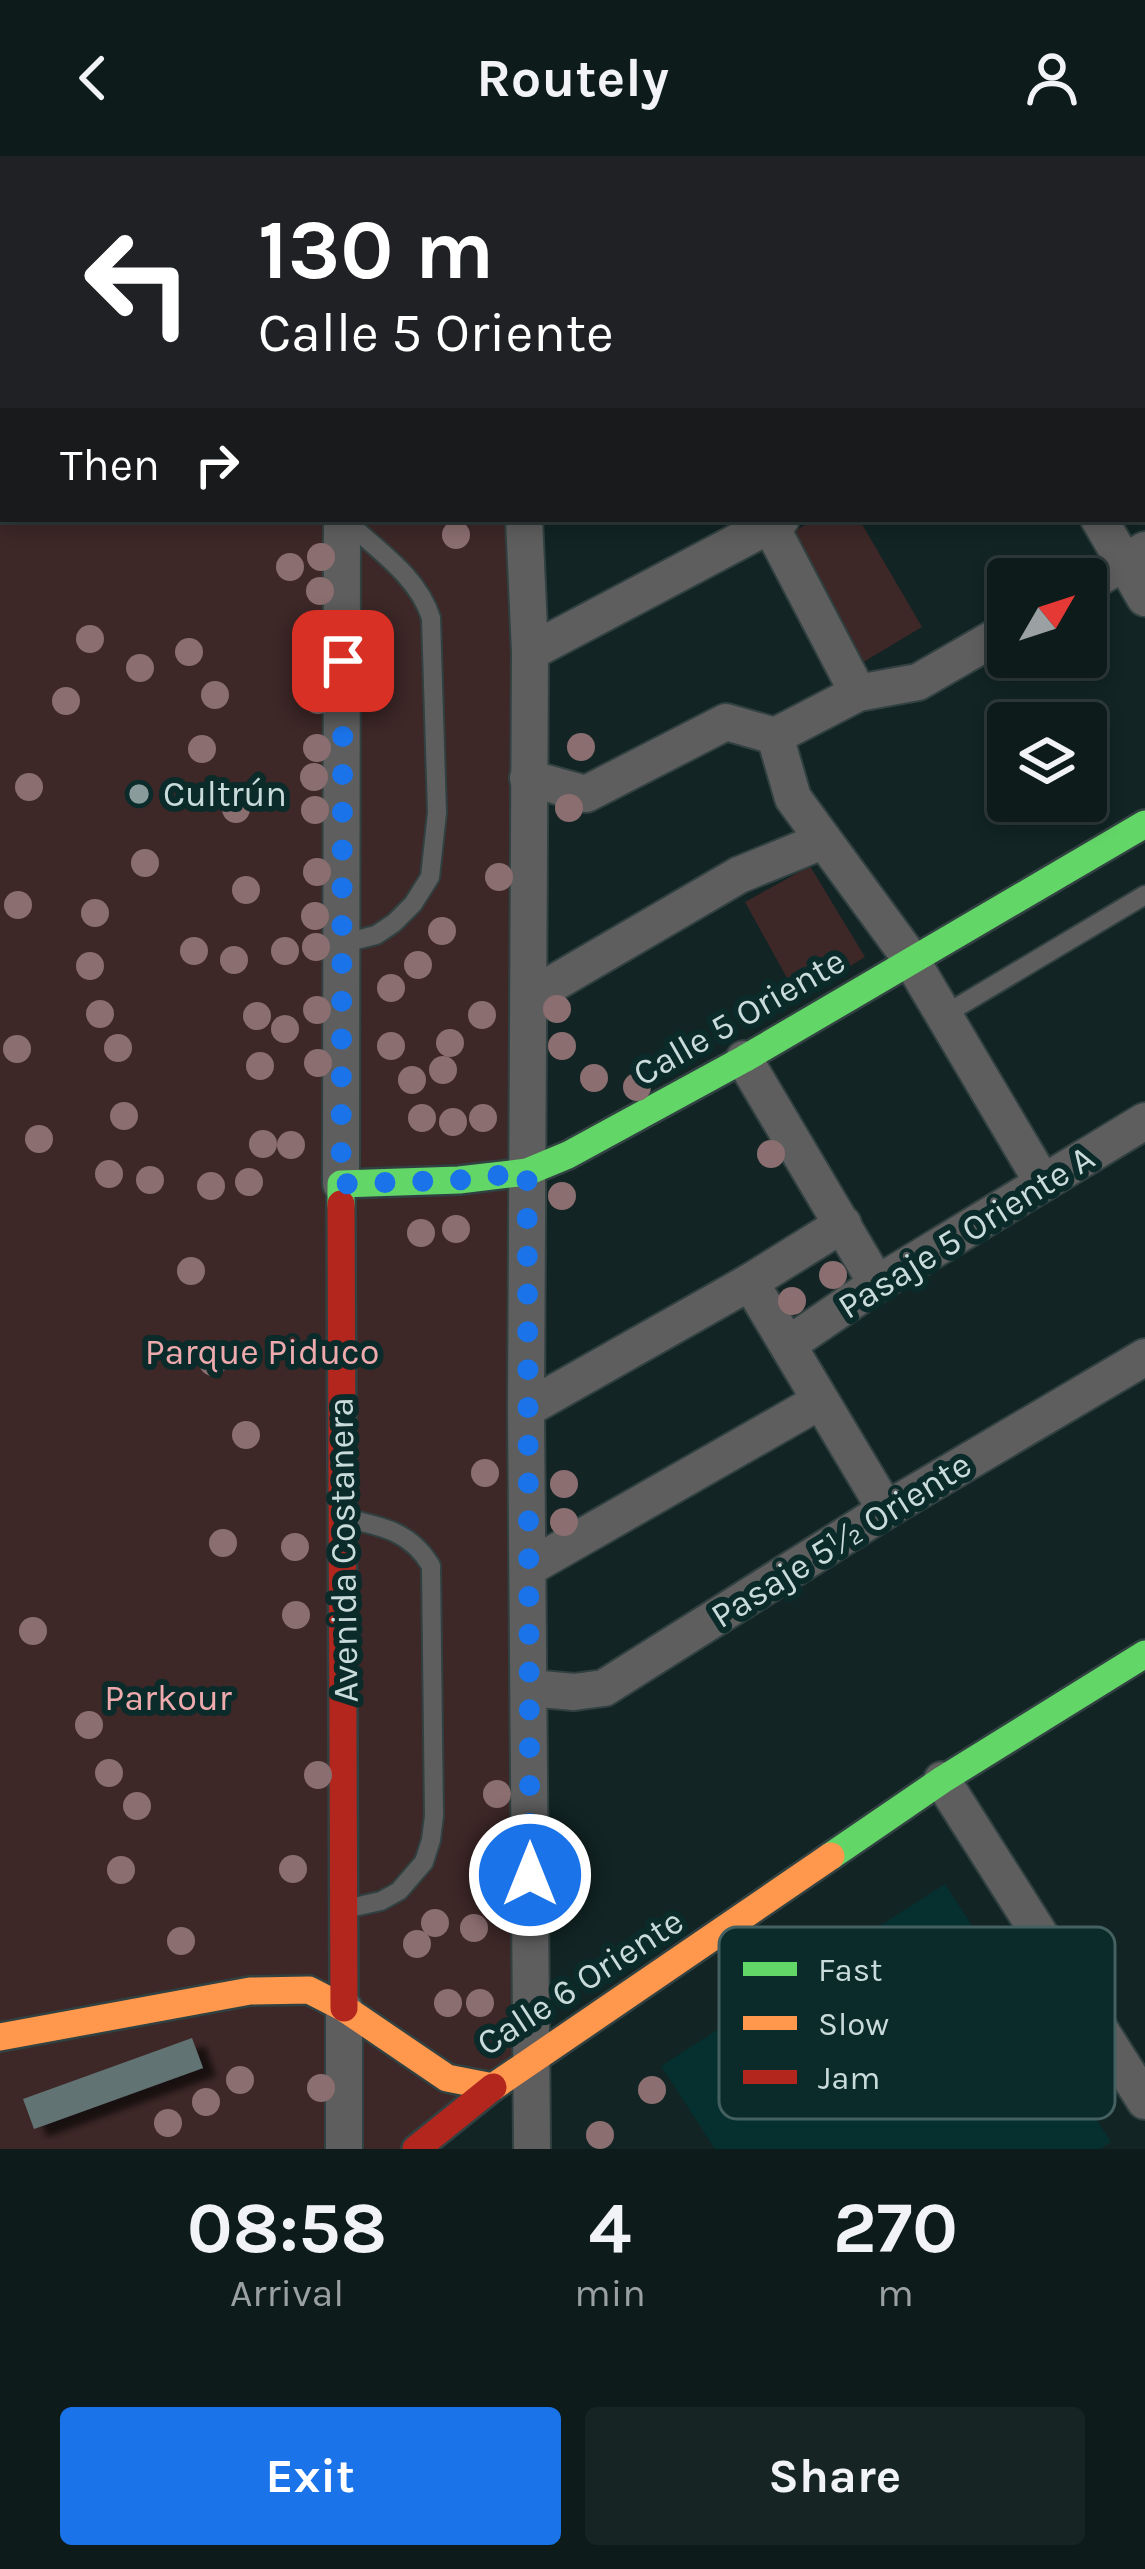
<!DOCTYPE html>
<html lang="en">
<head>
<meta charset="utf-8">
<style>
  :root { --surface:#0e1b1b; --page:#172424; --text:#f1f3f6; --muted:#9ba1a3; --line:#2e393a; --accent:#1a73e8 }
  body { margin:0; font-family:Karla,sans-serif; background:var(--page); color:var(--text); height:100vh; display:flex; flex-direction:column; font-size:45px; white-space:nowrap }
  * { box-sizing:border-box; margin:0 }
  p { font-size:39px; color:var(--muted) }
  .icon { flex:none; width:66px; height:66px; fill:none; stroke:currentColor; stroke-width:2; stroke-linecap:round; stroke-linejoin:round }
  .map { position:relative; height:1993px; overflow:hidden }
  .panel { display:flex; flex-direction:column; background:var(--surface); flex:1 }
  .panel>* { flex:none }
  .guide { position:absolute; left:0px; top:0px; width:1146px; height:366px; box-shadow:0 6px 18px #0003,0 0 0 3px var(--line); background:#202124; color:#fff; overflow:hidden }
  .needle { width:78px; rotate:51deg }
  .buttons { position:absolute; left:987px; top:402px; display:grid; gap:24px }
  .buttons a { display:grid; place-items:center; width:120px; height:120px; border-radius:12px; background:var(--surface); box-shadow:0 6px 18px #0003,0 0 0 3px var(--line); font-size:60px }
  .pin { position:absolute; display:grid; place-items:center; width:102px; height:102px; color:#fff; margin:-51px; border-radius:24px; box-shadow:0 6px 18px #0006 }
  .me { position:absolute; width:132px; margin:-66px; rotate:0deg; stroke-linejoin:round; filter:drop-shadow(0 0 9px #0008) }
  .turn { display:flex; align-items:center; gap:42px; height:252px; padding:0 60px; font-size:54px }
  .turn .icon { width:156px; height:156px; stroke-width:2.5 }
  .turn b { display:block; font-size:84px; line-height:102px }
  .then { display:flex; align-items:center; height:114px; padding:0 60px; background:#0003; gap:24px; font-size:45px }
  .eta { display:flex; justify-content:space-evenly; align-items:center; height:204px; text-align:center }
  .eta b { font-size:72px; font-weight:700; line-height:84px }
  .primary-button { display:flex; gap:24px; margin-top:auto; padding:24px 60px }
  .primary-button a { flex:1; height:138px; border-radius:12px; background:var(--accent); color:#fff; font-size:48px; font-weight:700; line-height:138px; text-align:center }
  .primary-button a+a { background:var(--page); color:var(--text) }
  header { display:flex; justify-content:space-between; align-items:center; height:156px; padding:0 60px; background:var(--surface); font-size:54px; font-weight:700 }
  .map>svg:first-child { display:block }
  .built { fill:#063030 }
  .green { fill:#3d2727 }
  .building { fill:#627373; filter:url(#shadow) }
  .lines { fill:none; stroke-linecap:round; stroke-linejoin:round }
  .lane-casing { stroke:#314040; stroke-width:22 }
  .street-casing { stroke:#314040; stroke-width:40 }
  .fast-casing { stroke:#314040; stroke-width:32 }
  .slow-casing { stroke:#314040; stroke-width:32 }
  .jam-casing { stroke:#314040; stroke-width:32 }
  .lane { stroke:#5f5e5e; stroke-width:18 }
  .street { stroke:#5f5e5e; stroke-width:36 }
  .fast { stroke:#63d668; stroke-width:27 }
  .slow { stroke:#ff974d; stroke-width:27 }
  .jam { stroke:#b3261e; stroke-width:27 }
  .tree { fill:#8b6e6f }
  .route { stroke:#1a73e8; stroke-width:21; stroke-dasharray:0 37.8 }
  .poi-dot { fill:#8a9b9b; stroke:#0b2b2b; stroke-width:4.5 }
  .labels { text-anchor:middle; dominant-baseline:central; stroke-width:12; stroke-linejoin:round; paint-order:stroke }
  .poi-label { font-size:36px; fill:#cadbdb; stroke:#0b2b2b; text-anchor:start }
  .street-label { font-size:36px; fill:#cadbdb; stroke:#0b2b2b }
  .park-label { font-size:36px; fill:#eeaaac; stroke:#0b2b2b }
  .key { fill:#0b2b2b; stroke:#446060; stroke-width:3 }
  .key-label { font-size:33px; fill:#cadbdb }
</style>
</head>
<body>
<header><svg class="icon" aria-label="back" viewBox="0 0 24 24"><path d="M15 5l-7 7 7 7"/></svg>Routely<svg class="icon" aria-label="person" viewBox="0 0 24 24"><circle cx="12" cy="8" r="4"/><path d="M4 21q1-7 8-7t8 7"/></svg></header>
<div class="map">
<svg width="1145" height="1993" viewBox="0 0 1145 1993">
  <defs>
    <filter id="shadow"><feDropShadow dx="13" dy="8" stdDeviation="3" flood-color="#0009"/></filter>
  </defs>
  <rect width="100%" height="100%" fill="#122424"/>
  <path class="built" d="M945,1728L1111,1986L1100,1993H715L661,1910Z"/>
  <g class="green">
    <path d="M0,0H487V3H3V363H514L526,1901L403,1993H0Z"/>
    <path d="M816,363H859L922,471L850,514L782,382Z"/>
    <path d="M810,710L865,801L798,842L745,746Z"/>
  </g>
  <path class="building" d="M192,1882L203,1912L34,1973L23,1943Z"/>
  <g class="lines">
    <defs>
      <g id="lane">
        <path d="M487,0V3"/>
        <path d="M344,787L376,779L394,767L413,748L430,721L437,657L431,462C418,420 376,393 345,364"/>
        <path d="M944,859L1145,739"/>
        <path d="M344,1362C380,1370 411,1375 431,1410L434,1660L431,1684L424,1706L399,1735L381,1745L345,1753"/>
      </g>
      <g id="street">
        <path d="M343,3V0"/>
        <path d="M896,3L905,0"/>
        <path d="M1143,154L1145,153"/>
        <path d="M524,363L530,496L526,1253L532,1993"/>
        <path d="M767,363L858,537"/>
        <path d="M1099,363L1145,442"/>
        <path d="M1086,429L1145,394"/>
        <path d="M530,496L781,363"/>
        <path d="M775,580L793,642L910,802L1043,1027"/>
        <path d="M528,622L586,638L726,566L775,580L858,537L918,526L1008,474"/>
        <path d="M530,841L739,719L822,685"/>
        <path d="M744,903L877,1128"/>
        <path d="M341,1028L342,363"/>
        <path d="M750,1126L886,1354"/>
        <path d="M789,1188L877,1128L1145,965"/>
        <path d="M526,1253L750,1126L843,1068"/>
        <path d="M528,1412L820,1245"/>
        <path d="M530,1532L574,1536L604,1532L886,1354L1145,1201"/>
        <path d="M942,1624L1145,1945"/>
        <path d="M344,1852V1993"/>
      </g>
      <g id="fast">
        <path d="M341,1048V1028L459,1024L527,1016L568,999L744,903L1145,668"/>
        <path d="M831,1700L942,1624L1145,1498"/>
      </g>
      <path id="slow" d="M0,1881L250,1835L309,1834L344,1852L447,1922L493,1931L831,1700"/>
      <g id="jam">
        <path d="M341,1048L344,1852"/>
        <path d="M416,1993L493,1931"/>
      </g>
    </defs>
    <use href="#lane" class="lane-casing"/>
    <use href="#street" class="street-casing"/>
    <use href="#fast" class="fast-casing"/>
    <use href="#slow" class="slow-casing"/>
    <use href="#jam" class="jam-casing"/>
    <use href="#lane" class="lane"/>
    <use href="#street" class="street"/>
    <use href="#fast" class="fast"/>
    <use href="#slow" class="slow"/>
    <use href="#jam" class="jam"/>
  </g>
  <g class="tree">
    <circle cx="456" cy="379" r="14"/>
    <circle cx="321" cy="401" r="14"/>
    <circle cx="290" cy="411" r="14"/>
    <circle cx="320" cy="435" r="14"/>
    <circle cx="316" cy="474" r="14"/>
    <circle cx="90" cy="483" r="14"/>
    <circle cx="189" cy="496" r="14"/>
    <circle cx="140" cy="512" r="14"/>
    <circle cx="215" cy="539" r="14"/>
    <circle cx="318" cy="544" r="14"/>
    <circle cx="66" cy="545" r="14"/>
    <circle cx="581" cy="591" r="14"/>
    <circle cx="317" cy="592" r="14"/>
    <circle cx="202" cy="593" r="14"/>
    <circle cx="314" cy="621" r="14"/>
    <circle cx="29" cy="631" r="14"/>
    <circle cx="569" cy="652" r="14"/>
    <circle cx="236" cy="653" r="14"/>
    <circle cx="315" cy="654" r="14"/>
    <circle cx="145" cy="707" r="14"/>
    <circle cx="317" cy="716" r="14"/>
    <circle cx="499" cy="721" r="14"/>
    <circle cx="246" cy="734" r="14"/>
    <circle cx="18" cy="749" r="14"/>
    <circle cx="95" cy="757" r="14"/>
    <circle cx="315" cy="760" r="14"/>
    <circle cx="442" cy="775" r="14"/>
    <circle cx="316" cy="791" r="14"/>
    <circle cx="194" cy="795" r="14"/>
    <circle cx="285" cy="795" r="14"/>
    <circle cx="234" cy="804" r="14"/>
    <circle cx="418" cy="809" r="14"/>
    <circle cx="90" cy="810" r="14"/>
    <circle cx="391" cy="832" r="14"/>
    <circle cx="557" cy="853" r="14"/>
    <circle cx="317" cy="854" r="14"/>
    <circle cx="100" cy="858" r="14"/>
    <circle cx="482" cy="859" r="14"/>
    <circle cx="257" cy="860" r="14"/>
    <circle cx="285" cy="873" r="14"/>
    <circle cx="450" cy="887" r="14"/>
    <circle cx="391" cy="890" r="14"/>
    <circle cx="562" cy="890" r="14"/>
    <circle cx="118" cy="892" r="14"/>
    <circle cx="17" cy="893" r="14"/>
    <circle cx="318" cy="907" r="14"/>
    <circle cx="260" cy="910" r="14"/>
    <circle cx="443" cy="914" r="14"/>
    <circle cx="594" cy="922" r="14"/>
    <circle cx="412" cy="924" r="14"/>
    <circle cx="637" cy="931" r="14"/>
    <circle cx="124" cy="960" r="14"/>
    <circle cx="422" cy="962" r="14"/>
    <circle cx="483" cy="962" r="14"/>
    <circle cx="453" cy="966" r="14"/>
    <circle cx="39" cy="983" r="14"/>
    <circle cx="263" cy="988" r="14"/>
    <circle cx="291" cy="989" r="14"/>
    <circle cx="771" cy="998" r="14"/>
    <circle cx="109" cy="1018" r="14"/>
    <circle cx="150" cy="1024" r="14"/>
    <circle cx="249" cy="1026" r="14"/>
    <circle cx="211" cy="1030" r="14"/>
    <circle cx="562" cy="1040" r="14"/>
    <circle cx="456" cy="1073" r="14"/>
    <circle cx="421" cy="1077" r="14"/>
    <circle cx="191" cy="1115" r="14"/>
    <circle cx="833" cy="1119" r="14"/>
    <circle cx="792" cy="1145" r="14"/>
    <circle cx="213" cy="1206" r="14"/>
    <circle cx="246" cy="1279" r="14"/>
    <circle cx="485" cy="1317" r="14"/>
    <circle cx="564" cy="1328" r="14"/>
    <circle cx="564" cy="1366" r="14"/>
    <circle cx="223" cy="1387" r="14"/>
    <circle cx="295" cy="1391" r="14"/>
    <circle cx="296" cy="1459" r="14"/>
    <circle cx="33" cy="1475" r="14"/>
    <circle cx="89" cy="1569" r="14"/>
    <circle cx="109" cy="1617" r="14"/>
    <circle cx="318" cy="1619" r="14"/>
    <circle cx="497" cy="1638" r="14"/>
    <circle cx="137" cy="1650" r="14"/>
    <circle cx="293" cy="1713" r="14"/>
    <circle cx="121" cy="1714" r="14"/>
    <circle cx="489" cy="1715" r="14"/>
    <circle cx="435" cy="1767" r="14"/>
    <circle cx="474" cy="1772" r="14"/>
    <circle cx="181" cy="1785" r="14"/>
    <circle cx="417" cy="1788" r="14"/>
    <circle cx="448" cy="1847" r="14"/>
    <circle cx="480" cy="1847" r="14"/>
    <circle cx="240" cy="1924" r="14"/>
    <circle cx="321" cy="1932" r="14"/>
    <circle cx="652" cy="1934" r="14"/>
    <circle cx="206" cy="1946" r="14"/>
    <circle cx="168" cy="1967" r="14"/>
    <circle cx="600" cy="1979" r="14"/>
  </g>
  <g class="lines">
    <path class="route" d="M343,505L341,1028L459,1024L527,1016L530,1719"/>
  </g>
  <circle class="poi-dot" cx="139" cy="638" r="12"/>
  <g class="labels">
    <g class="poi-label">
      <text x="163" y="638">Cultrún</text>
    </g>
    <g class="street-label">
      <text transform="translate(739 861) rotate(-30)">Calle 5 Oriente</text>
      <text transform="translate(966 1076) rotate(-32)">Pasaje 5 Oriente A</text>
      <text transform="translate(841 1384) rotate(-32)">Pasaje 5½ Oriente</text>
      <text transform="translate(343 1394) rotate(-91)">Avenida Costanera</text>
      <text transform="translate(580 1826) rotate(-33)">Calle 6 Oriente</text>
    </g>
    <g class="park-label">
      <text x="262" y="1196">Parque Piduco</text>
      <text x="168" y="1542">Parkour</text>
    </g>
  </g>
  <rect x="719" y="1771" width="396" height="192" rx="18" class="key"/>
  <rect x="743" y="1806" width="54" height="14" fill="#63d668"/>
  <rect x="743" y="1860" width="54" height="14" fill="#ff974d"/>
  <rect x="743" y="1914" width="54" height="14" fill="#b3261e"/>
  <g class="key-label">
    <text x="818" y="1825">Fast</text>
    <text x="818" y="1879">Slow</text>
    <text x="818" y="1933">Jam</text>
  </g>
</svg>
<div class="buttons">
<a><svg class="needle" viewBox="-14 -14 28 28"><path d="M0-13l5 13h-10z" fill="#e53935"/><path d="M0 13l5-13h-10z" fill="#9ba1a3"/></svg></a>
<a><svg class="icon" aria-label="layers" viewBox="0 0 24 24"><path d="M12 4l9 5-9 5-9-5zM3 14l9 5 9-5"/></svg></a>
</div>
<div class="pin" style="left:343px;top:505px;background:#d93025"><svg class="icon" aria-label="arrive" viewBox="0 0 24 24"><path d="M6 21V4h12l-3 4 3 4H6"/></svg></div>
<svg class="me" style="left:530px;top:1719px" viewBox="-20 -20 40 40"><circle r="17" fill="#1a73e8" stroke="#fff" stroke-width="3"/><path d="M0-11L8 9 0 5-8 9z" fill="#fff"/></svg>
<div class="guide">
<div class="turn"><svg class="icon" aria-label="left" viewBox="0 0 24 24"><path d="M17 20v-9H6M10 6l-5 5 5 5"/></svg><div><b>130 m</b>Calle 5 Oriente</div></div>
<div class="then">Then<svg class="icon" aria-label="right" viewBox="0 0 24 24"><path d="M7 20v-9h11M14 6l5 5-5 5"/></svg></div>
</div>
</div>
<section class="panel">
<div class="eta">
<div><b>08:58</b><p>Arrival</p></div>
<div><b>4</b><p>min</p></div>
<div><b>270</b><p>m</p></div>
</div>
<div class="primary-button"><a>Exit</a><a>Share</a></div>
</section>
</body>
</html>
